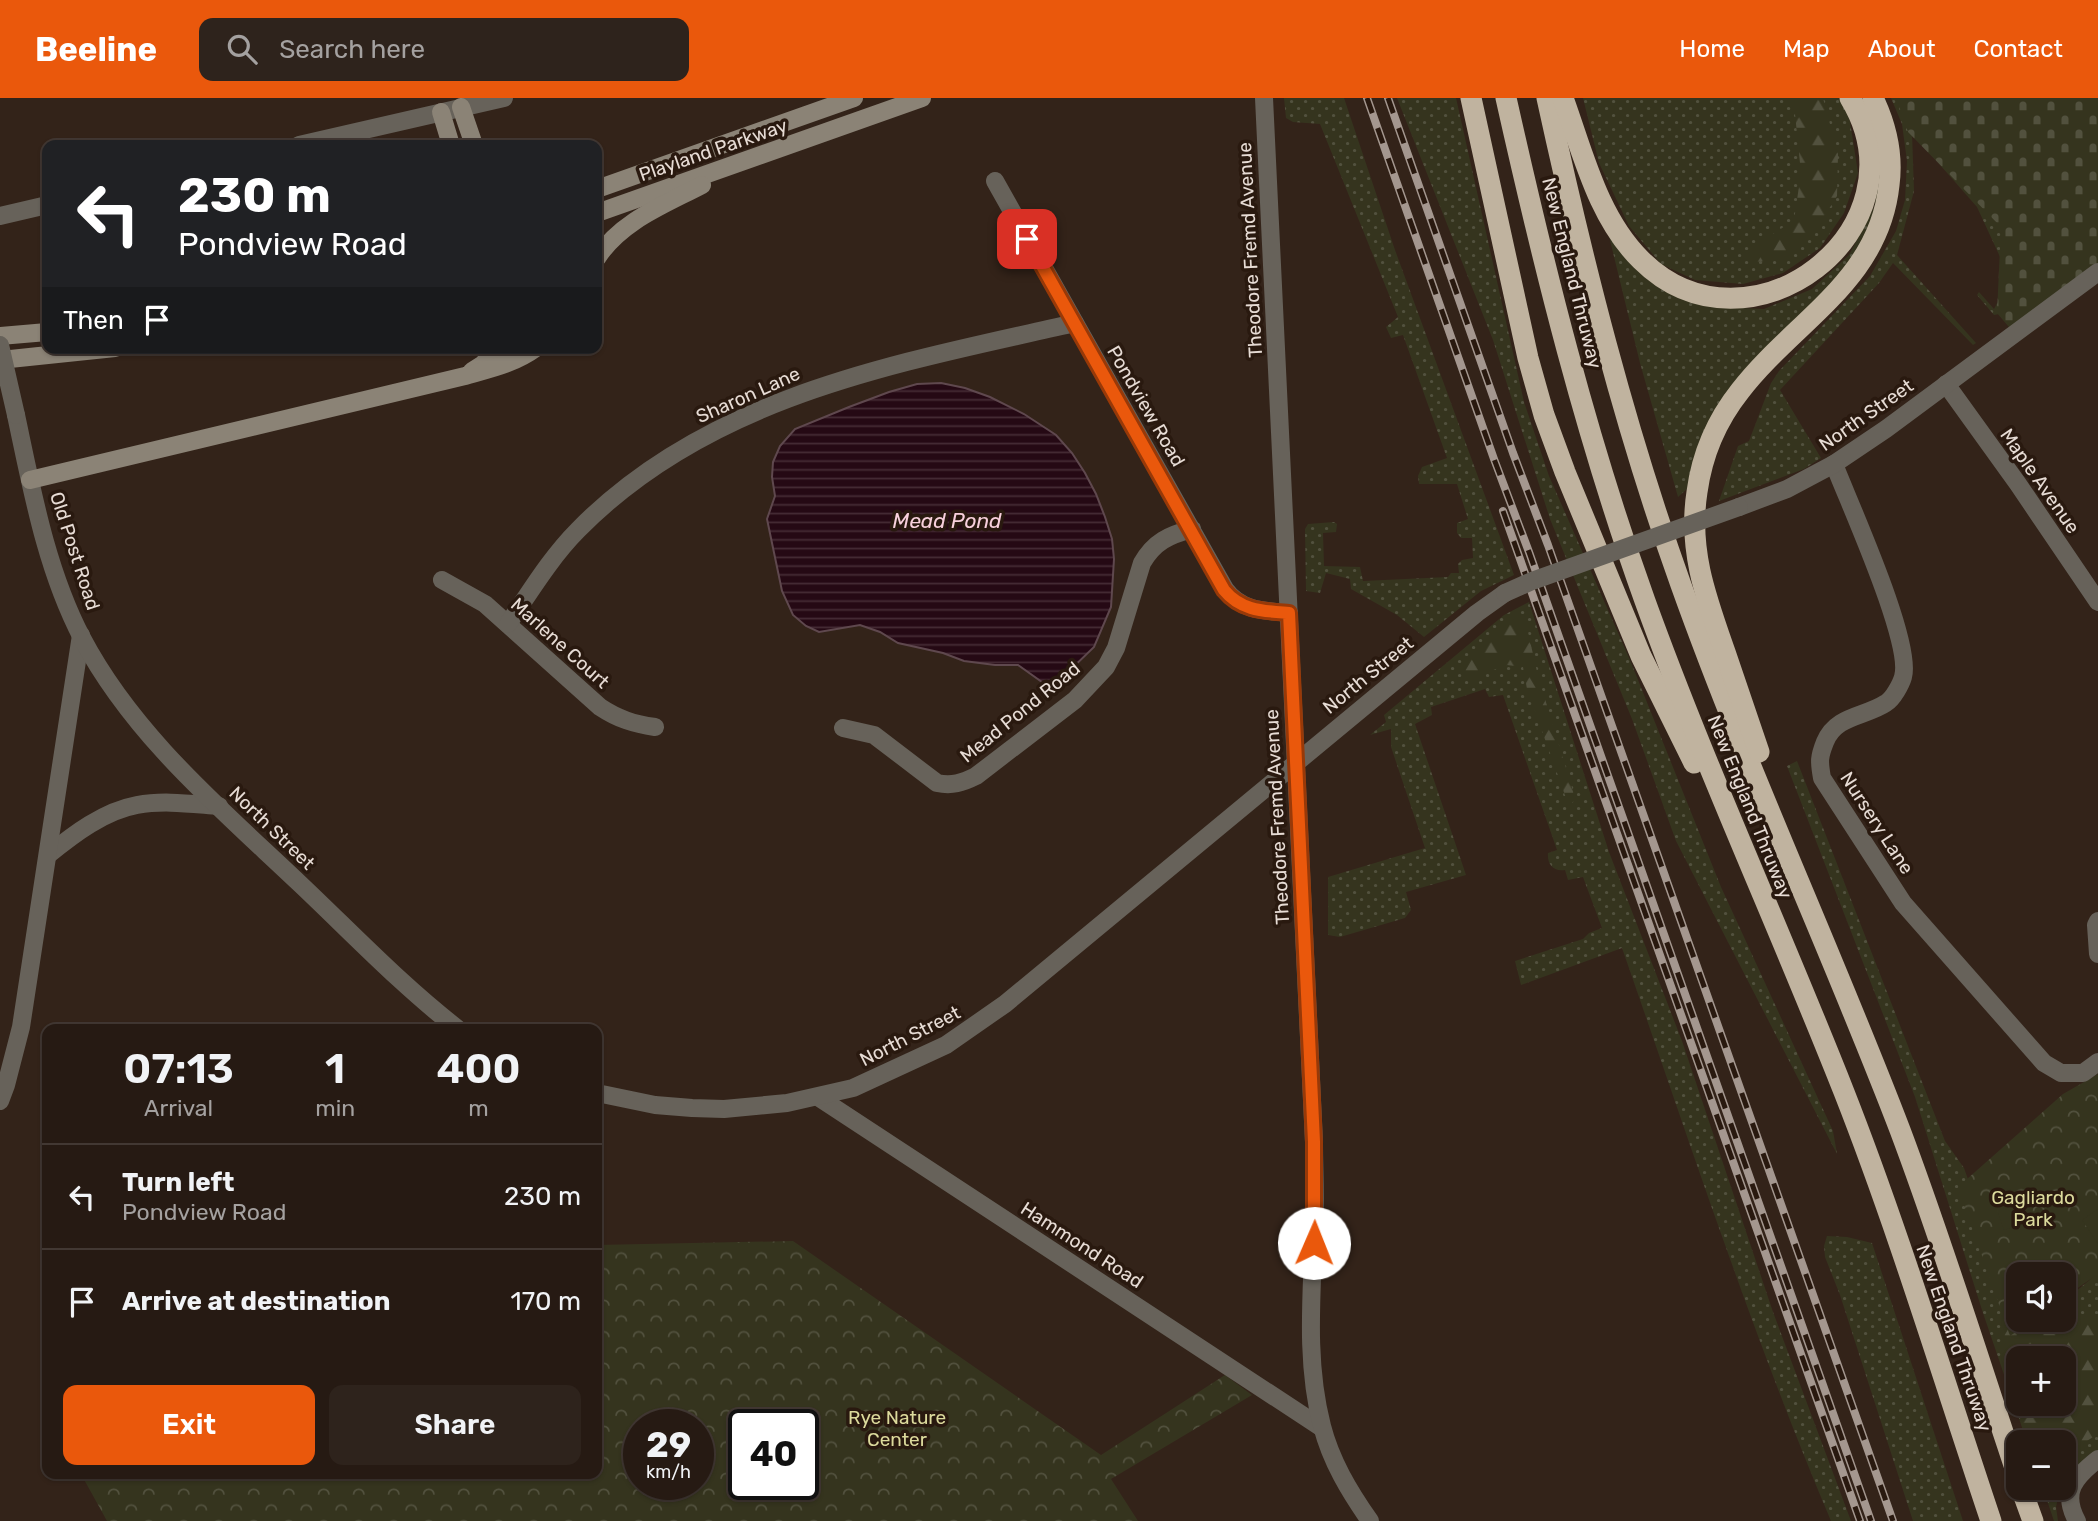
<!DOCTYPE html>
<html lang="en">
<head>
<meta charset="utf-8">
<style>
  :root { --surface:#261a13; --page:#2e231c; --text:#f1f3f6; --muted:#a4a1a0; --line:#423833; --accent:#ea580c }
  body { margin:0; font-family:Rubik,sans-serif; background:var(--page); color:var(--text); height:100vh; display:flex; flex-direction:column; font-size:26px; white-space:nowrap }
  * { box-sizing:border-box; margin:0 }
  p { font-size:23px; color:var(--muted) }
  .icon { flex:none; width:38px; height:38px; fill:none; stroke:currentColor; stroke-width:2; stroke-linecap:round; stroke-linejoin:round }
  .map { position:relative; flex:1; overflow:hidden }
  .side { position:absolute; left:42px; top:926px; width:560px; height:455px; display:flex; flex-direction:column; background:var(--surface); border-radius:14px; box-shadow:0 2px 5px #0004,0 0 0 2px var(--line) }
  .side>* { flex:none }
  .hud { position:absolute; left:42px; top:42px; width:560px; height:214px; border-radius:14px; box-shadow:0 2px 5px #0004,0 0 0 2px var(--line); background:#202124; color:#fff; overflow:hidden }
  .tools { position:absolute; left:2006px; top:1164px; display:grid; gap:14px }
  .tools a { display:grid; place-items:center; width:70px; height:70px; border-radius:14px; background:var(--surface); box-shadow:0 2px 5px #0004,0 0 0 2px var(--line); font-size:35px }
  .speed { position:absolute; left:623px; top:1311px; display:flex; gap:14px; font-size:35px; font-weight:700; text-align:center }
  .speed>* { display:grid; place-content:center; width:91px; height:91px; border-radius:50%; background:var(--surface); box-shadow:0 2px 5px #0004,0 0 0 2px var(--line); line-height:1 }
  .speed small { font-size:18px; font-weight:400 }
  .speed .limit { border:4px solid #111; border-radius:10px; background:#fff; color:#111 }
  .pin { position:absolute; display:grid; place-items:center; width:60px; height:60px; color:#fff; margin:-30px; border-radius:14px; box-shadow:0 4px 10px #0006 }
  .me { position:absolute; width:77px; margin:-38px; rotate:1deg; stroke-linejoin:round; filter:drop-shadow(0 0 5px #0008) }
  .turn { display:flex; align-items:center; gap:24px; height:147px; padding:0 21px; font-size:32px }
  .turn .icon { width:91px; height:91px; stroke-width:2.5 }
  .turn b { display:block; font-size:49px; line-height:60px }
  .then { display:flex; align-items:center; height:66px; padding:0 21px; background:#0003; gap:14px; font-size:26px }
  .eta { display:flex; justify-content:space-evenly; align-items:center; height:119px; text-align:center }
  .eta b { font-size:42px; font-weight:600; line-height:49px }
  .button { display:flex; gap:14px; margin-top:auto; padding:14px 21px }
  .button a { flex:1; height:80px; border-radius:14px; background:var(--accent); color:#fff; font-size:28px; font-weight:600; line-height:80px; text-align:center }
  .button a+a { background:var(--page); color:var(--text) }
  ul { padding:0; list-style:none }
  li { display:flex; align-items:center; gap:21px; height:105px; padding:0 21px; border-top:2px solid var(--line) }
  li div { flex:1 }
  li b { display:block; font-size:26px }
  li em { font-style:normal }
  header { display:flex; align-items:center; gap:42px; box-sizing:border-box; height:98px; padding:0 35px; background:var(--accent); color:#fff }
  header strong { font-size:33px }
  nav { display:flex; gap:38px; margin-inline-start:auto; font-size:24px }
  .search { width:490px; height:63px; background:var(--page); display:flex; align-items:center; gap:18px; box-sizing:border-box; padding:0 24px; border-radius:14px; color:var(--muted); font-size:26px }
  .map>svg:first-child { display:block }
  .grass { fill:url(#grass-dots); fill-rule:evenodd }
  .forest { fill:url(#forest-firs); fill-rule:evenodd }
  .cemetery { fill:url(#cemetery-stones) }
  .park { fill:url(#park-crowns); fill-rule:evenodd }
  .pitch { fill:#35341e }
  .water { fill:url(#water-rules); stroke:#5f484e; stroke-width:2 }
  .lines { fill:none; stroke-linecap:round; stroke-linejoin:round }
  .minor { stroke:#67625a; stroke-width:18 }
  .tertiary { stroke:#67625a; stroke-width:18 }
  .secondary { stroke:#8b8376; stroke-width:18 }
  .motorway { stroke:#c0b39f; stroke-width:21 }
  .rail-casing { stroke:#a4978f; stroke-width:8 }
  .rail { stroke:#29190f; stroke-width:5; stroke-dasharray:16; stroke-linecap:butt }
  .tertiary-bridge { stroke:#67625a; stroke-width:18 }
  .route-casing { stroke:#983908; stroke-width:18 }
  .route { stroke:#ea580c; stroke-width:12 }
  .labels { text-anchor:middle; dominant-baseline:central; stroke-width:7; stroke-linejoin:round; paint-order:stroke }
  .street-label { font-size:19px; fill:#e7dcd5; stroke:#29190f }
  .park-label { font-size:19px; fill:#dcda9c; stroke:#29190f }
  .water-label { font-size:21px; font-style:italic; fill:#f8d0dc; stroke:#29190f }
</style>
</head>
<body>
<header>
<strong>Beeline</strong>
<div class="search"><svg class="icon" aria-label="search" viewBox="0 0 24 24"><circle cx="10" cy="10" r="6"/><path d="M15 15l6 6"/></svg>Search here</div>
<nav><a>Home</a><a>Map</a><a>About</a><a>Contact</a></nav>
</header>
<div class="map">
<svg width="2098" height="1423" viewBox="0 0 2098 1423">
  <defs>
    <pattern id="grass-dots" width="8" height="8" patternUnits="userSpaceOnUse" patternTransform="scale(1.75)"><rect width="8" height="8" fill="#35341e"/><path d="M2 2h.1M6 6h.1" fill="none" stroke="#52513e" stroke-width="1.8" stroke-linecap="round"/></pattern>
    <pattern id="forest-firs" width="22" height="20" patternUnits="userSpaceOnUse" patternTransform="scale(1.75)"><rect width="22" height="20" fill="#35341e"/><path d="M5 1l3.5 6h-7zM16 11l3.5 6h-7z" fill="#52513e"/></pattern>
    <pattern id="cemetery-stones" width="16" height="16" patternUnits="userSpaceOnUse" patternTransform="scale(1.75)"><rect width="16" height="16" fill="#35341e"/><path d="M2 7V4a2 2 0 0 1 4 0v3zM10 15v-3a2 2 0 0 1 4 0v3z" fill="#52513e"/></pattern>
    <pattern id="park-crowns" width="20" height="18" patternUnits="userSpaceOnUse" patternTransform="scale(1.75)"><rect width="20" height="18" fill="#35341e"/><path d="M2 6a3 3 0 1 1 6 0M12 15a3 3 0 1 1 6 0" fill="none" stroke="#52513e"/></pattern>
    <pattern id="water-rules" width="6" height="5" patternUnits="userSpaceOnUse" patternTransform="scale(1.75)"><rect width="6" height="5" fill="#250914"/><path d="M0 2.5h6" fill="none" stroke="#452c35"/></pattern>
  </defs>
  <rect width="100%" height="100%" fill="#332319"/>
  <g class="grass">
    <path d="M1284,0H1344L1395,152L1514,477L1481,493L1424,539L1397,517L1351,491L1350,481L1326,475L1320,495L1306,493L1305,431L1308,426L1334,424L1337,426L1336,434L1323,435L1324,468L1360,469L1363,483L1448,479L1451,475H1459L1458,466L1462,462L1473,460L1472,440H1461L1457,435V425L1468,421L1457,386H1419L1418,378L1422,369L1447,360L1403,237L1391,240L1386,229L1398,219L1320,26L1293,24L1286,20Z"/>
    <path d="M1397,0H1456L1524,304L1549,378L1630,562L1721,789L1833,1033L1837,1056L1676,743L1632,621L1550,421L1493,242Z"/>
    <path d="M1583,0H1839L1848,11L1858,75L1844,115L1820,150L1783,175L1743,186L1695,182L1661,166L1629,128L1599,65Z"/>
    <path d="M1891,0H1901L1985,99L2014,149L2004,215L1994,217L1977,197L1979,194L1994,211L2005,190L2007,174L1977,109L1912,35L1914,93L1897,157L1976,245L1973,247L1893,165L1879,185L1780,292L1821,360L1804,371L1719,403L1738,348L1749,343L1771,285L1779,273L1870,178L1896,133L1905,102L1907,63L1902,26Z"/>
    <path d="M1884,53L1880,110L1868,140L1701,344L1687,391L1678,399L1640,265L1607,130L1721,209L1764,211L1812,191L1849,157L1874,109Z"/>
    <path d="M1529,504L1609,754L1682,943L1773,1214L1851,1423H1831C1752,1236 1689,1042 1622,850L1521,887L1515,863L1583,841L1589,835L1602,830L1583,779L1568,782L1565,772C1553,774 1547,766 1548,755L1557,752L1503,597L1489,599L1485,591L1431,609L1432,617L1415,626L1466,777L1406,794L1411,812L1405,820L1340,839L1328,837V779L1425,750L1391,649V631L1370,637L1386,624L1384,617L1504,517Z"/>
    <path d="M1797,663L1945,1043L1964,1070L2018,1222H2063V1204L2098,1175V1352L2063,1383V1344H2027L1982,1212L1915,999L1787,668ZM2018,1260H2063V1306H2018Z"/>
    <path d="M1827,1138L1847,1139L1872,1145L1963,1423H1913L1840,1197L1825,1159L1824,1148Z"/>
    <path d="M2043,1390H2060L2056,1409L2058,1423H2054Z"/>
  </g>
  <g class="forest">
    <path d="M1789,0H1823L1838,56L1837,98L1817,130L1783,162L1750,164L1749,154L1758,146L1794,122L1801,75L1794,6Z"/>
    <path d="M1519,518L1525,521L1538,578L1573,693L1574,702L1571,707L1566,700L1527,591L1523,569L1507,567L1472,580L1456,571L1500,532L1509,521Z"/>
    <path d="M2098,1217V1336L2082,1346L2063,1363V1344H2029L2023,1332L2003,1252L2004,1224L2011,1218L2018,1222H2063V1220L2070,1221ZM2018,1260H2063V1306H2018Z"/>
  </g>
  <path class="cemetery" d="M1896,0H2098V174L2014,235L1997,215L2001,129L1908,34Z"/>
  <g class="park">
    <path d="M2098,976V1176L2063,1200V1176H2018V1222H2033L2010,1238L1958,1089L2063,996Z"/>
    <path d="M793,1143L1101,1357L1225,1277L1252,1297L1111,1381L1138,1423H107L81,1376H597V1147ZM639,1326H698V1386H639ZM744,1326H803V1386H744Z"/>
  </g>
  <g class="pitch">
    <path d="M2010,1091L2022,1126L2004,1132L1992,1097Z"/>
    <path d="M2098,1111V1146L2082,1122Z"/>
  </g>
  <path class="water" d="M941,285L965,290L990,299L1024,316L1056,337L1072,355L1085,375L1096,396L1105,419L1112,441L1114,461L1111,509L1094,549L1061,581L1051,586L1042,584L1018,567H995L964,563L943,555L898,545L880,534L860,527L819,534L806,528L793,517L782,493L767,421L775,398L772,379L773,364L780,348L795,331L849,309L889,294L917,286Z"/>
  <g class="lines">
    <g class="minor">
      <path d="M995,83L1225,491C1241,513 1264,513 1289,515"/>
      <path d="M1946,286L2018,386L2098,504"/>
      <path d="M1834,366C1849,405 1913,545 1903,579C1901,586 1893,601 1886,605C1865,619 1836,617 1825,644C1819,659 1819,663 1822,680L1903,805L2044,965L2061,975H2083L2098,964"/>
      <path d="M442,482L485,506L600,609C618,621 634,626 655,629"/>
      <path d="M508,526C530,494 551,459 578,432C710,297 899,265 1075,225"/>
      <path d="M843,630L874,637L937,685C952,688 962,685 976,678L1075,602L1106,569L1116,550L1142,465C1154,444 1169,437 1192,431"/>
      <path d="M48,757C74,736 104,713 137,707C164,702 192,706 219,708"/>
      <path d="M2098,823L2096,827L2098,856"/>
      <path d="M818,999L1322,1330"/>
      <path d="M0,1003L6,987L21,929L81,537"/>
      <path d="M2077,1423C2061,1394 2075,1379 2098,1361"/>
    </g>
    <g class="tertiary">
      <path d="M1264,0L1314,1044C1314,1072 1316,1101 1314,1130C1312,1195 1305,1263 1322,1328C1331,1363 1349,1393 1370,1423"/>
      <path d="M299,47L504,0"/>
      <path d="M0,118L47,107"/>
      <path d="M16,317C32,392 46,471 82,540C133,637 220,710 298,784C351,834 401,887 458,931"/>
      <path d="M1739,409L1787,391L1834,366L1886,331L2098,174"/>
      <path d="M597,995L655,1007L692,1010L724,1011L787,1005L853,990L946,947L1005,906L1477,515L1505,495"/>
    </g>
    <g class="secondary">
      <path d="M461,9L474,47"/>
      <path d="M441,14L451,47"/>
      <path d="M597,91L854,0"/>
      <path d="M597,115L922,0"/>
      <path d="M597,160C621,123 664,107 702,87"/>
      <path d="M0,238L47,234"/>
      <path d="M0,262L115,250"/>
      <path d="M472,273L483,266L498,250"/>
      <path d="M30,382L465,278C490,271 514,266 536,250"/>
    </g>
    <g class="motorway">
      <path d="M1471,0L1528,260L1544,317L1565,374L1641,558L1694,665"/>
      <path d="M1506,0C1544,170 1586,339 1645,503C1705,669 1779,829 1844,994C1899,1134 1943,1280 1991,1423"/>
      <path d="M1547,0C1583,165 1624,328 1681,487C1747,672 1830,849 1900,1032C1943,1146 1979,1263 2018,1379"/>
      <path d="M1563,0C1583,55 1598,120 1641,162C1749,269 1930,131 1850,0"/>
      <path d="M1759,654C1748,621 1736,587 1725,554C1706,500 1688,452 1697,394C1702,357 1717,322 1740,293C1794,223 1879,183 1889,87C1893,57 1886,27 1873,0"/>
      <path d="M2021,1390L2033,1423"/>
    </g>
    <defs>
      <g id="rail">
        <path d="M1367,0L1494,361L1529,454L1871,1423"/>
        <path d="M1388,0L1513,355L1548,447L1893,1423"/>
        <path d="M1503,413L1860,1423"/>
      </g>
    </defs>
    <use href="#rail" class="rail-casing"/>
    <use href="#rail" class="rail"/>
    <g class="tertiary-bridge">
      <path d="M0,247L16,317"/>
      <path d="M1505,495L1532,483L1739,409"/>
    </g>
  </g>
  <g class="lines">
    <defs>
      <path id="route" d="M1027,141L1224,492C1241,513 1264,513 1289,515L1314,1044V1145"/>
    </defs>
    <use href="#route" class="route-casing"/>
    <use href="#route" class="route"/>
  </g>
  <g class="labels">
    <g class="street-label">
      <text transform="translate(713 52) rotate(-19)">Playland Parkway</text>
      <text transform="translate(1250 152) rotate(-93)">Theodore Fremd Avenue</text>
      <text transform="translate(1572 175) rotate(76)">New England Thruway</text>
      <text transform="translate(748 297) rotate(-24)">Sharon Lane</text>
      <text transform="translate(1146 308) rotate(60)">Pondview Road</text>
      <text transform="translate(1866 317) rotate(-35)">North Street</text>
      <text transform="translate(2040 383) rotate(55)">Maple Avenue</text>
      <text transform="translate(75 453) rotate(72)">Old Post Road</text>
      <text transform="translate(560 545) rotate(42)">Marlene Court</text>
      <text transform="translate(1368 577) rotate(-39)">North Street</text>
      <text transform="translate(1020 614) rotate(-39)">Mead Pond Road</text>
      <text transform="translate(1750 709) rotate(68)">New England Thruway</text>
      <text transform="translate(1277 719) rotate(-93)">Theodore Fremd Avenue</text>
      <text transform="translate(1877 725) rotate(57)">Nursery Lane</text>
      <text transform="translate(272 730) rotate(44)">North Street</text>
      <text transform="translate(910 938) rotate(-27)">North Street</text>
      <text transform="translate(1082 1147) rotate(33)">Hammond Road</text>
      <text transform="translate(1954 1240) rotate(71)">New England Thruway</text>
    </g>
    <g class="park-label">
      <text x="2033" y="1099">Gagliardo<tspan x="2033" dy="22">Park</tspan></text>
      <text x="897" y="1319">Rye Nature<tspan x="897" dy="22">Center</tspan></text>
    </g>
    <g class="water-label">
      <text x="947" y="422">Mead Pond</text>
    </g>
  </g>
</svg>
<div class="tools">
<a><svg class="icon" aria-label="sound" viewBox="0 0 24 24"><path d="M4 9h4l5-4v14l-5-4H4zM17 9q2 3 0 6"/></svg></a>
<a>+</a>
<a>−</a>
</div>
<div class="speed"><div>29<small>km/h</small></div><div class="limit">40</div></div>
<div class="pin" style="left:1027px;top:141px;background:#d93025"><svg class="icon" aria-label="arrive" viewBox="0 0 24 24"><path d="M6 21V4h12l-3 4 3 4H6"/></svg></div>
<svg class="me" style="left:1314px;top:1145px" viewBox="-20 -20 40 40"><circle r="19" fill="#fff"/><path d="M0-13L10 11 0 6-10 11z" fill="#ea580c"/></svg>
<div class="hud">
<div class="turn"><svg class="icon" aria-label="left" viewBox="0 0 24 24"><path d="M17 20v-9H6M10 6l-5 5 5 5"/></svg><div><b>230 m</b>Pondview Road</div></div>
<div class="then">Then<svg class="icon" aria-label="arrive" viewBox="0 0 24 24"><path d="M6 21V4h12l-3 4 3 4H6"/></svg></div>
</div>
<section class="side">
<div class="eta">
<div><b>07:13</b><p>Arrival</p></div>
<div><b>1</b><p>min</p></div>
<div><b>400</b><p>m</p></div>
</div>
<ul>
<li><svg class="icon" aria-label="left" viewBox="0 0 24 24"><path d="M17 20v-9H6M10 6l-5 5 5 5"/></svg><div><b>Turn left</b><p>Pondview Road</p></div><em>230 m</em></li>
<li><svg class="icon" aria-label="arrive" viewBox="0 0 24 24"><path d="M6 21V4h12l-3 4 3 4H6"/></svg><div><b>Arrive at destination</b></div><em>170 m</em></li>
</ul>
<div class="button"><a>Exit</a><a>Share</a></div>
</section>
</div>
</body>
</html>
